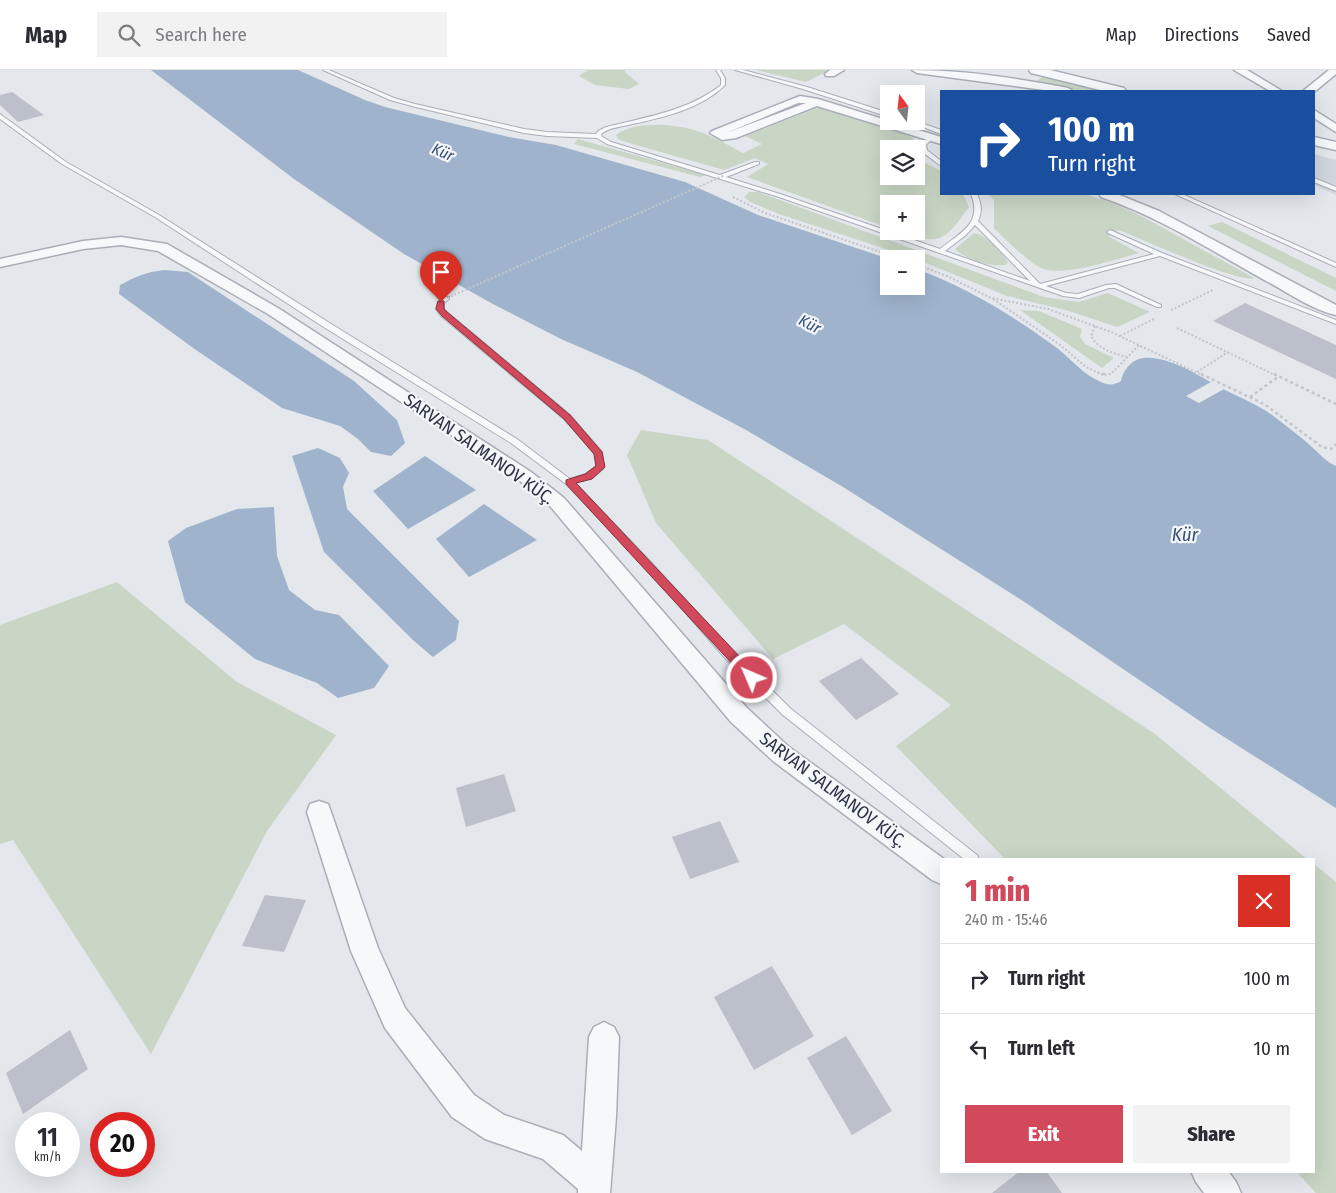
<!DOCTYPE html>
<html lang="en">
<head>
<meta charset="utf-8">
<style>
  :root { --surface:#fff; --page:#f2f2f3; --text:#2b2b33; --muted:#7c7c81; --line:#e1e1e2; --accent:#d1495b }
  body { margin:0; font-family:"Fira Sans Condensed",sans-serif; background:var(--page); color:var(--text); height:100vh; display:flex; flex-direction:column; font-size:19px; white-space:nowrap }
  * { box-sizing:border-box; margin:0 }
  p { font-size:16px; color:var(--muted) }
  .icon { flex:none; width:28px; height:28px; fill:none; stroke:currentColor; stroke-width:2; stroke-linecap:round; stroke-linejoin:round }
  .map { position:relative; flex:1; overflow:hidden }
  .drawer { position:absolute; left:940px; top:788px; width:375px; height:315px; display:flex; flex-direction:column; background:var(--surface); border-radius:0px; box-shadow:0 5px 20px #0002 }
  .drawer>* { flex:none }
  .guide { position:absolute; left:940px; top:20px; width:375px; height:105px; border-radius:0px; box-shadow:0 5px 20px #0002; background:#1a4fa0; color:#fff; overflow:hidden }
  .needle { width:32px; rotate:345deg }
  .controls { position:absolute; left:880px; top:15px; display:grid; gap:10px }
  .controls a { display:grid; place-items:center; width:45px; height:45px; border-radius:0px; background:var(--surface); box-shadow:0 5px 20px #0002; font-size:25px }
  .speed { position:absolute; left:15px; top:1042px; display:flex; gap:10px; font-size:25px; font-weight:700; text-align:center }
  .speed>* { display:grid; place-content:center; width:65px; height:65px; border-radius:50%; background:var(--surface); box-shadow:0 5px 20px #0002; line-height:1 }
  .speed small { font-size:12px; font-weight:400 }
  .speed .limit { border:8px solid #d22; background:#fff; color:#111 }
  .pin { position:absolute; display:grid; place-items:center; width:42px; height:42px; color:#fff; margin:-51px -21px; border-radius:50% 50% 50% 0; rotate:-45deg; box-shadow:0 0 5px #0007 }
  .pin .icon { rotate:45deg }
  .me { position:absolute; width:55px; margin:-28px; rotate:315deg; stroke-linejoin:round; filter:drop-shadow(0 0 4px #0008) }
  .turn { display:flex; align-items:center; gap:18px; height:105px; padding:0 25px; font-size:22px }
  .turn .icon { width:65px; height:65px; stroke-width:2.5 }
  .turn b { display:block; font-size:35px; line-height:42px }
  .round { display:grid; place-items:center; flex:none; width:52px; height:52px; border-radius:0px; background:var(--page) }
  .summary { display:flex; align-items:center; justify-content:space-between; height:85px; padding:0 25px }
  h1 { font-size:30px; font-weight:800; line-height:38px; color:var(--accent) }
  .action { display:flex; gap:10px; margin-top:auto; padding:10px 25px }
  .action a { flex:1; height:58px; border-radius:0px; background:var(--accent); color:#fff; font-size:20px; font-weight:800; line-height:58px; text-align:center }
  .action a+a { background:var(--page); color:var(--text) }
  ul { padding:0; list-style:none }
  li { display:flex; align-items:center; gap:15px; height:70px; padding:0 25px; border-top:1px solid var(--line) }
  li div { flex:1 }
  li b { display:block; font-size:19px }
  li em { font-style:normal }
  header { display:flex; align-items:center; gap:30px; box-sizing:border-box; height:70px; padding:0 25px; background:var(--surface); border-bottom:1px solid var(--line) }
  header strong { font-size:24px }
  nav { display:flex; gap:28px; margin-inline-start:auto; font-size:18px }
  .search { width:350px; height:45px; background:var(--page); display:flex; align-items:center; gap:12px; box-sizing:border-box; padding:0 18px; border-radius:0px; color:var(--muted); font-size:19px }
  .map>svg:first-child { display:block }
  .built { fill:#d2d6de }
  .green { fill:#c9d6c5 }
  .water { fill:#9fb4cc }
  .pier { fill:#e4e7ec }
  .building { fill:#bbc0ca }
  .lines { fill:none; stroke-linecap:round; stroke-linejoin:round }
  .service-casing { stroke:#a9aeb7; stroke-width:2 }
  .minor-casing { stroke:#a9aeb7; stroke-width:3 }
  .tertiary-casing { stroke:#a9aeb7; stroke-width:3 }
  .path-far1 { stroke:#c2c5cb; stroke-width:2; stroke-dasharray:2 2; stroke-linecap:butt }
  .path { stroke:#c2c5cb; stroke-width:2.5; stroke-dasharray:3 3; stroke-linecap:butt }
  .service { fill:#f7f8fa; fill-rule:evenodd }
  .minor { fill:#f7f8fa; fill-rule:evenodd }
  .tertiary { fill:#f7f8fa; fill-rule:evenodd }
  .path-bridge { stroke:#c2c5cb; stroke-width:2; stroke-dasharray:2 2; stroke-linecap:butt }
  .route { fill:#d1495b; stroke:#882f3b }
  .labels { text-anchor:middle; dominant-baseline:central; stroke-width:4.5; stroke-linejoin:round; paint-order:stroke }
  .far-water-label { font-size:16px; font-style:italic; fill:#34527a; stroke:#f4f6f9 }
  .street-label { font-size:18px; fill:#2b3445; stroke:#f4f6f9 }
  .water-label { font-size:19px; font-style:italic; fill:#34527a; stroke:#f4f6f9 }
</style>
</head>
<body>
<header>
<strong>Map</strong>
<div class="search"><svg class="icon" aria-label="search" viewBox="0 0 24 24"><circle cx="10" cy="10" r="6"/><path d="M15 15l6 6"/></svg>Search here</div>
<nav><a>Map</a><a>Directions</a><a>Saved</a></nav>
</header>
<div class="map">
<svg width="1336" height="1123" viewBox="0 0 1336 1123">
  <rect width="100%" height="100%" fill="#e4e7ec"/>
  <path class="built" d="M1314,84L1336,90V125L1314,115Z"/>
  <g class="green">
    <path d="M588,0H626L625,2L639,14L629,19L595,15L579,6Z"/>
    <path d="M756,0H830L806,12Z"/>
    <path d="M1045,5L1104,20L1081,21L1037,11Z"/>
    <path d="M820,37L915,68L896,79H889V106H916V88L941,101V124H963L969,137C944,172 940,176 897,161H916V134H889V158L747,107L768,94L755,88L724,100L629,73L618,69L616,65C636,50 677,54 700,62C715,67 729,76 743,83L762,74L745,66Z"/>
    <path d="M578,69L706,105L700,107L574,74Z"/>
    <path d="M749,122H758L1044,227L1079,232L1108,223L1150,242L1117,257L1066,240L1007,226L916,189L779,144L750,132L744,127Z"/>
    <path d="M987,124H1085L1116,134L1145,148L1254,208C1240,214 1139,168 1119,160L1108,166L1139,183C1117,189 1061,208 1041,198C1030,193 1002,167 994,158V130Z"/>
    <path d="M1222,152L1336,208V221L1208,156Z"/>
    <path d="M974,163C987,165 1000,181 1008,192L1005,195C989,197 967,190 955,179Z"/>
    <path d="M1020,240L1039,241L1082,259L1080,267L1085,274L1114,288L1102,298Z"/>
    <path d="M641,360L708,370L1155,664L1307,789H1005L896,676L951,635L844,554L773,589L656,453L627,385Z"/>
    <path d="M117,512L237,612L336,665L267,761L151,984L13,770L0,774V555Z"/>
    <path d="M1314,794L1336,812V1123H1316L1296,1101H1314Z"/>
  </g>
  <g class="water">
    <path d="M151,0H298L365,30L385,37L509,67L556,75L685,112L758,145L889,189V216H916V199C967,217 1013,246 1057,278C1071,289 1083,304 1099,311C1106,315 1114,316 1121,311C1123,300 1132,289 1144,288C1172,286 1201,308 1225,320C1243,329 1261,336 1276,348C1288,357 1301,367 1312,377C1320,384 1326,392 1336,396V738L1210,658L1023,531L843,417L746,360L637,302L561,269L491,233L404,184L294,109Z"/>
    <path d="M164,200L188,202L354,311L397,350L405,373L391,386L371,382L358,369L340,356L282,338L196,280L119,224L120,215C135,207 146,202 164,200Z"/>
    <path d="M318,378L340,388L349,403L343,417L347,439L459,551L456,570L433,587L414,571L324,482L292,386Z"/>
    <path d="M425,386L476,420L408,459L373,421Z"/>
    <path d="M484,434L537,470L469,507L436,469Z"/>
    <path d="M274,437L277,486L289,520L315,540L339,545L389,596L374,618L338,628L317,613L255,589L185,532L168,471L186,458L237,439Z"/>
  </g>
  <path class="pier" d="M1211,312L1224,319L1199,333L1186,326Z"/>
  <g class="building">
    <path d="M12,22L44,45L18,52L0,35V25Z"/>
    <path d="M1245,233L1336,275V309L1213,251Z"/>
    <path d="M861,588L899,624L856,650L819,611Z"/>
    <path d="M504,704L516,741L466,757L456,718Z"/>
    <path d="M720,751L739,792L690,809L672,767Z"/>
    <path d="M265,825L306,830L284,882L242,876Z"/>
    <path d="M772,896L814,966L754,1000L714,927Z"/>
    <path d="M70,960L88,999L23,1044L6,1003Z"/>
    <path d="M846,966L892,1041L852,1065L807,988Z"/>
    <path d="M1020,1101H1046L1062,1123H992Z"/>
  </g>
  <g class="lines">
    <defs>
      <g id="service">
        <path d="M323,0H329L394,28L415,34L524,59L547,62L596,64L598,61L606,57C646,47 688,41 721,15V8L716,0H720L725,8V15C696,44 648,50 610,59L602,63L601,66L611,72L720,105L755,92H759V94L726,107L783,125L940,179C960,163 983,154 971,124H977C981,134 983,140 978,151L1040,214L1154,184L1108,163L1107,162L1110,160L1162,183L1336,250V254L1160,186L1046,216L1066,223L1078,224L1106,215L1116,214L1161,235V237H1157L1115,218H1109L1079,228L1063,226L779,127L607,74L597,68L547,66L524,63L412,36L390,30ZM975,155L1030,211L945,181L966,165Z"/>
        <path d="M735,0H743L807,17L889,43V47L803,19Z"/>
        <path d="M0,44L66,92L159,145L328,252L517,369L570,409L586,404L596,396L595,384L564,349L441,246L436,239L438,232L445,227H449V229L444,233V239L447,242L570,345L602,382L604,397L603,399L592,408L575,413L648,489L733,582L791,639L977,785L979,789H964L783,645L725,588L642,493L566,414L511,373L322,256L155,147L62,94L0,49Z"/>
        <path d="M908,51H916L941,60V64Z"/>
        <path d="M930,66L933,68L926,75L927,80L941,91V96L921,81L920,75Z"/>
        <path d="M1314,108L1336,117V121L1314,112Z"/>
        <path d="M1175,124H1182L1336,193V197Z"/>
      </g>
      <g id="minor">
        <path d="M830,0H844L834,6H826L825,4Z"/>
        <path d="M912,0C964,0 1016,8 1068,18L1073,21H1052L917,3Z"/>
        <path d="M1234,0H1247L1282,21H1270Z"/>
        <path d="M1329,0H1336V4L1314,22L1303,21Z"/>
        <path d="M800,26L818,29L941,67V74L817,36L736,68L722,70L710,63L712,61ZM800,33H806L726,63L798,33Z"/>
        <path d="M1314,40L1336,54V62L1314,48Z"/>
        <path d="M1099,124H1117L1159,141L1336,235V245C1312,240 1289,223 1268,212C1212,181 1160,147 1101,127Z"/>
        <path d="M121,167L167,174L278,238L531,402L564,428L747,638L789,677L944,789H941V814L932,810L773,691L731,652L550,436L519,410L268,244L158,181L121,175L83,179L0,197V189L83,171Z"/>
        <path d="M319,731L328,734L331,742L378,878L405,938L474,1025L504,1045L563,1065L582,1081L589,967L594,957L604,952L614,957L619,967L616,1047L610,1123H578V1119L543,1089L485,1069L452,1047L385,958L351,881L307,742L310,734Z"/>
        <path d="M1191,1101H1228L1236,1112L1241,1123H1204L1196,1112Z"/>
      </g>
      <g id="tertiary">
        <path d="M1029,0H1050L1124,18L1126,21H1104L1031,3Z"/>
        <path d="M1314,67L1336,72V80L1314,75Z"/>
      </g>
    </defs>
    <use href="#service" class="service-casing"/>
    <use href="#minor" class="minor-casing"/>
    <use href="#tertiary" class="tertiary-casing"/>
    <g class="path-far1">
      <path d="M733,127L765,143L901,189"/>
      <path d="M916,194L949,207L991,228L1048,239L1111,262L1204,306"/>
      <path d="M993,229L1059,274L1086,297L1103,305L1111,304L1139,275"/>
      <path d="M1171,240L1213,220"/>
      <path d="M1095,256L1091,266C1099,280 1113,283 1127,287"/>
      <path d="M1177,258L1277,306"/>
      <path d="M1120,266L1154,249"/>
      <path d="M1197,302L1228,282"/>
    </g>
    <g class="path">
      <path d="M1102,304H1108"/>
      <path d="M1201,304L1264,334L1322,377L1331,379L1336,374"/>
      <path d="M1274,304L1336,334"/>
      <path d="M1250,327L1278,307"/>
    </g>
    <use href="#service" class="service"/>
    <use href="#minor" class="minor"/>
    <use href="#tertiary" class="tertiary"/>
    <path class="path-bridge" d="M447,228L723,106"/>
  </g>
  <path class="route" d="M438,231H444V239L447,242L570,345L602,382L605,397L592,409L576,413L757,605L758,608L757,611H748L566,414V410L585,404L596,396L594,384L564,349L442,246L436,239Z"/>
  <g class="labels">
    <g class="far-water-label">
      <text transform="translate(443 82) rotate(24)">Kür</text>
      <text transform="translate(810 254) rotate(27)">Kür</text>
    </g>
    <g class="street-label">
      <text transform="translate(479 379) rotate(35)">SARVAN SALMANOV KÜÇ.</text>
      <text transform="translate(833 720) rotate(37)">SARVAN SALMANOV KÜÇ.</text>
    </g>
    <g class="water-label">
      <text x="1185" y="464">Kür</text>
    </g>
  </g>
</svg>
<div class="controls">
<a><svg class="needle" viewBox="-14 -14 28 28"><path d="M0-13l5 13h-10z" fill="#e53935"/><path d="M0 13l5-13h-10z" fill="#7c7c81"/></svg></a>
<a><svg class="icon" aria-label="layers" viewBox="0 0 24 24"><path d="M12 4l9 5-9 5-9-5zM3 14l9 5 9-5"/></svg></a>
<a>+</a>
<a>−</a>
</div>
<div class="speed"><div>11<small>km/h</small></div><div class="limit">20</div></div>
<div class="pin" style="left:441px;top:232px;background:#d93025"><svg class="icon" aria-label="arrive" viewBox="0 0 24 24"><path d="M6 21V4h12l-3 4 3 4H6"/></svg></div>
<svg class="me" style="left:752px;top:608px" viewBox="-20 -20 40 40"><circle r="17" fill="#d1495b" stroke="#fff" stroke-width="3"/><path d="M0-11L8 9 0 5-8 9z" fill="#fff"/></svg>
<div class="guide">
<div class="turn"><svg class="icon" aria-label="right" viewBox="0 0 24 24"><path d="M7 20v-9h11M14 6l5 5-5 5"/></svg><div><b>100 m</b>Turn right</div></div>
</div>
<section class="drawer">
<div class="summary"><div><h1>1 min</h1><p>240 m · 15:46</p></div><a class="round" style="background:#d93025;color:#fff"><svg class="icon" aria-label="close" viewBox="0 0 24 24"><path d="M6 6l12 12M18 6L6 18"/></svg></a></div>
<ul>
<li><svg class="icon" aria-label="right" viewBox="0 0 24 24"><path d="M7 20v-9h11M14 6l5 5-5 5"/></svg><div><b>Turn right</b></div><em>100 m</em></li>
<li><svg class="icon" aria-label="left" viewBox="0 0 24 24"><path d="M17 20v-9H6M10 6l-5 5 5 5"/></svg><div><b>Turn left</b></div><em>10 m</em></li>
</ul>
<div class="action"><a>Exit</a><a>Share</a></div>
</section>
</div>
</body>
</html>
